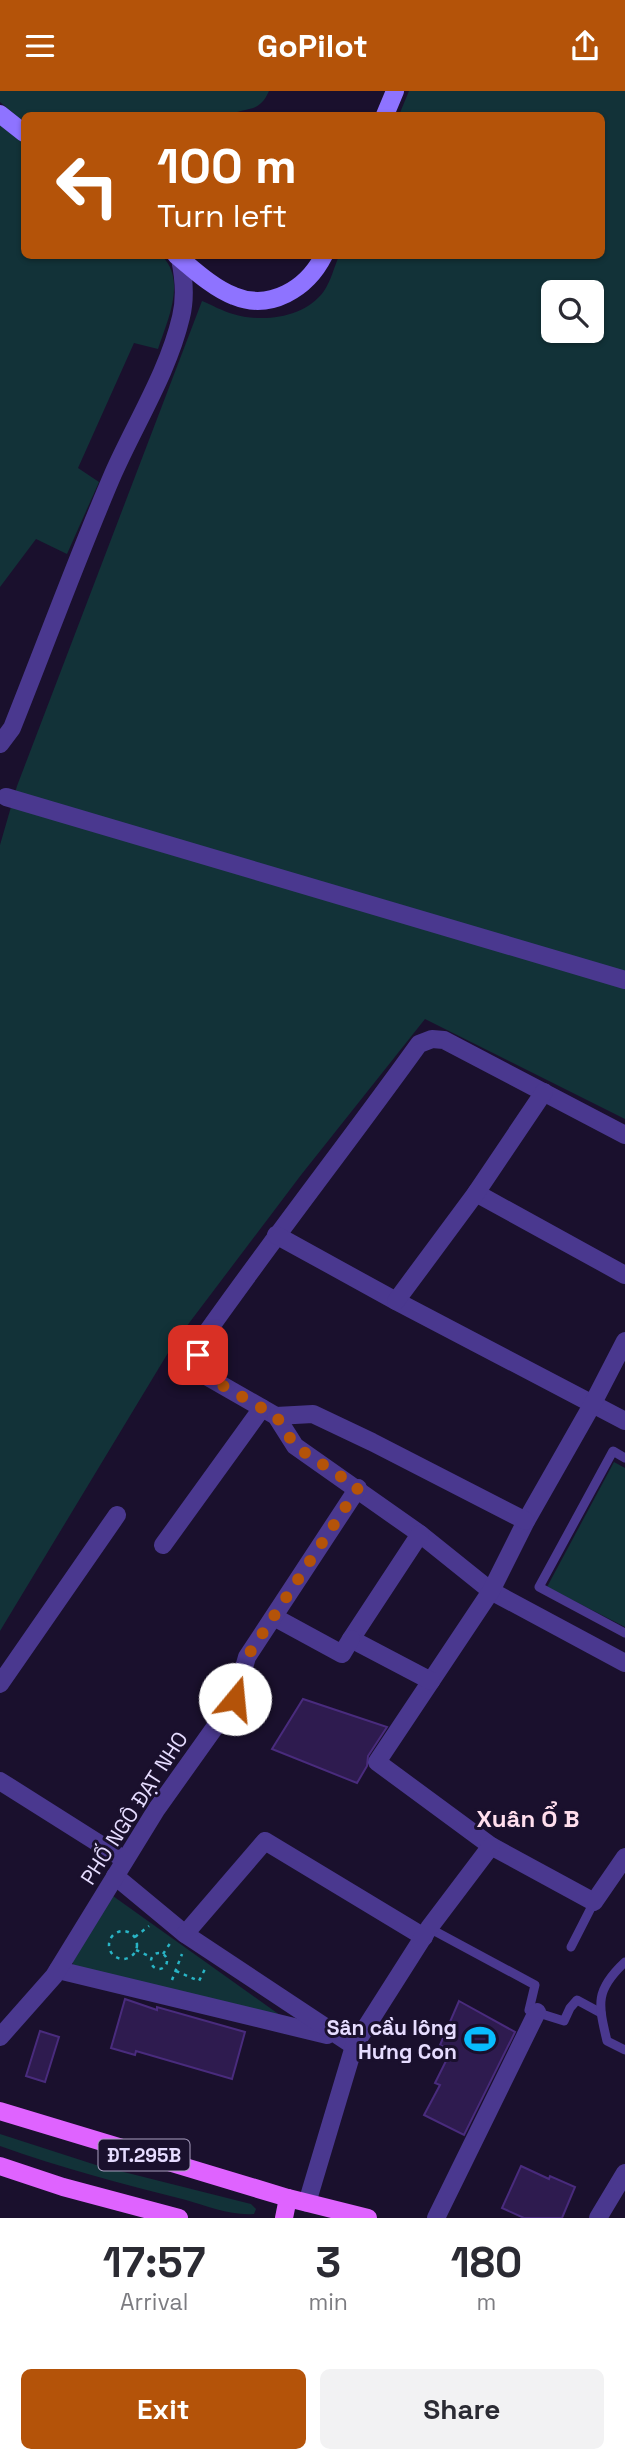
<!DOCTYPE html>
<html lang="en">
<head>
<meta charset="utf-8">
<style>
  :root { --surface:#fff; --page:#f2f2f3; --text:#2b2b33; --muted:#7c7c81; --accent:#b45309 }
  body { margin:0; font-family:"Space Grotesk",sans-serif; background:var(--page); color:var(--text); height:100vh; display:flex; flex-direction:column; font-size:26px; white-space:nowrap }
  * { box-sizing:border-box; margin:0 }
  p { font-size:23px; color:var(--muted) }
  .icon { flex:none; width:38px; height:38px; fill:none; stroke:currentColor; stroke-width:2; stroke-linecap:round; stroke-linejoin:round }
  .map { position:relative; height:2127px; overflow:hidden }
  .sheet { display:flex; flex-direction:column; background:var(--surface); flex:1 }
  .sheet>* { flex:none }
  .guide { position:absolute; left:21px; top:21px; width:584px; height:147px; border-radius:10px; box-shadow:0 2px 5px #0004; background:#b45309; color:#fff; overflow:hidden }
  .fabs { position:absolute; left:541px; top:189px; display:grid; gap:14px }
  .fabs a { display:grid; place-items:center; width:63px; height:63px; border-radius:10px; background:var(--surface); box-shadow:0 2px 5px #0004; font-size:35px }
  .pin { position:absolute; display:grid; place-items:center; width:60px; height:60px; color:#fff; margin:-30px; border-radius:14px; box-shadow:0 4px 10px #0006 }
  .me { position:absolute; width:77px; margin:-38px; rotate:17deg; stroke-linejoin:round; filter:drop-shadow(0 0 5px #0008) }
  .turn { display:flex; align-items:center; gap:24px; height:147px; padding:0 21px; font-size:32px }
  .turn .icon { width:91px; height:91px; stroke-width:2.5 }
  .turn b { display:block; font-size:49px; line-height:60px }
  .eta { display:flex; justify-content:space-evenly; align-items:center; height:119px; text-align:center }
  .eta b { font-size:42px; font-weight:600; line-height:49px }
  .primary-button { display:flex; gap:14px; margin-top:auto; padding:14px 21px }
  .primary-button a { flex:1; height:80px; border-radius:10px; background:var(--accent); color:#fff; font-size:28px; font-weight:600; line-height:80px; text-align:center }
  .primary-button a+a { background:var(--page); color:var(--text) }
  header { display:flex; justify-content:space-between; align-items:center; height:91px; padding:0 21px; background:var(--accent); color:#fff; font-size:32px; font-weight:600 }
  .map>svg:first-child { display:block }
  .green { fill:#123238; fill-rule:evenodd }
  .building { fill:#2e1b4f; stroke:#492b7d; stroke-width:2 }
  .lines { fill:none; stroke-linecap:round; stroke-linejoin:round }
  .path { stroke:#29b5c6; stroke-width:2.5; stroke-dasharray:3.5 5; stroke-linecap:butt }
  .lane { stroke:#4a388f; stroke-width:9 }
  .street { stroke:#4a388f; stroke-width:18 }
  .secondary { stroke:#8e73ff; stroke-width:18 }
  .primary { stroke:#df63ff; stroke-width:18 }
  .route { stroke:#b45309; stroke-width:12; stroke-dasharray:0 21.6 }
  .labels { text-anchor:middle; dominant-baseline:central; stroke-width:6; stroke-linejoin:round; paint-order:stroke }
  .shield { fill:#1a102d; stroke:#a99fc0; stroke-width:2 }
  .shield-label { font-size:19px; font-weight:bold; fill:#e6dcff }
  .street-label { font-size:21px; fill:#e6dcff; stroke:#1a102d }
  .poi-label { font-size:21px; font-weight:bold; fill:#e6dcff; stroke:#1a102d; text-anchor:end }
  .quarter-label { font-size:24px; font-weight:bold; fill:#ffdeed; stroke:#1a102d }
</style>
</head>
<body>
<header><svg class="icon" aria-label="menu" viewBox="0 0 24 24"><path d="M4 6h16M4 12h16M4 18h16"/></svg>GoPilot<svg class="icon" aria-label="share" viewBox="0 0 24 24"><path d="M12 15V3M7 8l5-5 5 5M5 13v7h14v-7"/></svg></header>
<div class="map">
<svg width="625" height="2127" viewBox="0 0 625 2127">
  <rect width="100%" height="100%" fill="#1a102d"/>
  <g class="green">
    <path d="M0,0H269C259,23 247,15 230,24H24V31L0,11Z"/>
    <path d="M409,0H625V1028L425,928L301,1084L174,1252L0,1540V754L17,695L202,210C212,214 222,220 233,223C262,232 305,227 324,200C331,190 334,176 339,165L602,164V24H399ZM553,201H592V240H553Z"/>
    <path d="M0,34L24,53V164L162,165C187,190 167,230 158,258L134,252L78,377L99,391L67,463L36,448L0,496Z"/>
    <path d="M614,1371L625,1377V1536L547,1496Z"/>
    <path d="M113,1805L291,1932L73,1874V1869Z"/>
    <path d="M0,2043L96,2074L251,2113L256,2118L254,2123C232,2125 207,2115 186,2109C123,2093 61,2077 0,2055Z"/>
  </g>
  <g class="building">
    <path d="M303,1608L387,1636L368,1665L367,1675L357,1692L272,1658Z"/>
    <path d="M125,1908L157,1919V1916L245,1941L232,1988L136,1960L135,1964L111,1957Z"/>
    <path d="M459,1910L515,1941L464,2044L424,2024L440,1994L435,1992L451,1960L440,1954Z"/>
    <path d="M40,1940L59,1946L45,1991L26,1985Z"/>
    <path d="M521,2075L549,2088L550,2085L575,2096L562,2127H524L502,2117Z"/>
  </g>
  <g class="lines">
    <g class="path">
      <circle cx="123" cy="1854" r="14"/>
      <path d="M135,1846L149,1835"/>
      <path d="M136,1859L151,1866"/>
      <circle cx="159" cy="1870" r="8"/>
      <path d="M163,1863L171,1851"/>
      <path d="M176,1880L199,1890L205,1878"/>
      <path d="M172,1889L182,1863"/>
    </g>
    <g class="lane">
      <path d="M625,1367L613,1360L539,1496L625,1542"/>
      <path d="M429,1837L535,1894L529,1919L564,1930L570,1917L577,1909L601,1922"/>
      <path d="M571,1856L594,1811"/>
      <path d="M625,1871C595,1899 598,1912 607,1950L625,1959"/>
    </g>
    <g class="street">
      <path d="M0,653L12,637C46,552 77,467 113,383C136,331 168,281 181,226C186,206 184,187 180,168"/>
      <path d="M6,706L625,889"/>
      <path d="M625,1044L444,949L432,948L419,953C347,1053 271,1150 200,1251C198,1264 198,1274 206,1285L276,1325L295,1355L420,1443L491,1500L625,1572"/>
      <path d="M476,1102L625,1184"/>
      <path d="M276,1144L396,1210L625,1330"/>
      <path d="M396,1210L476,1102L544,1001"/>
      <path d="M625,1250L592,1314L526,1430L491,1500L377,1671L491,1755L594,1811L625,1766"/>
      <path d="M276,1325L313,1323L372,1351L526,1430"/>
      <path d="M420,1443L351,1548L431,1590"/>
      <path d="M163,1454L262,1317"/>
      <path d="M274,1526L342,1563L351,1548"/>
      <path d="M0,1593L117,1424"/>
      <path d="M0,1690L125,1769"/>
      <path d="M115,1785L185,1843"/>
      <path d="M58,1879L327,1944"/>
      <path d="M0,1946L54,1885L156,1719L235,1608L247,1566L358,1397"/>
      <path d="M354,1955L185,1843L265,1750L424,1846"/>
      <path d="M307,2112L354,1955L429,1837L491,1755"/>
      <path d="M436,2127L537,1921"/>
      <path d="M598,2127L625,2082"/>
    </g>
    <g class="secondary">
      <path d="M0,23L24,42"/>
      <path d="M385,24L395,0"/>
      <path d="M176,164C193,178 213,197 234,205C270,220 307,198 324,164"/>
    </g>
    <g class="primary">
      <path d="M0,2020L288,2107L368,2127"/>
      <path d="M0,2075L63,2096L179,2127"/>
      <path d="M284,2127L288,2107"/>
    </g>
  </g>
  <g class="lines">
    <path class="route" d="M198,1264L201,1279L206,1285L276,1325L295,1355L358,1397L247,1566L235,1608"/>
  </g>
  <defs>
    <symbol id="stadium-bare" viewBox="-9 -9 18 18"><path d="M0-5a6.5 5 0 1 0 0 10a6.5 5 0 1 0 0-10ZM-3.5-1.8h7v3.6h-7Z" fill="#08bcff" stroke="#1a102d" stroke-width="2.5" paint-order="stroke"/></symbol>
  </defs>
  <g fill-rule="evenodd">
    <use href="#stadium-bare" x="458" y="1926" width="44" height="44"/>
  </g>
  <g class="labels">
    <rect class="shield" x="98.5" y="2048.5" width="91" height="31" rx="5"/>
    <g class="shield-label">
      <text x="144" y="2064">ĐT.295B</text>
    </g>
    <g class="street-label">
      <text transform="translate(134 1717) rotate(-57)">PHỐ NGÔ ĐẠT NHO</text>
    </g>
    <g class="poi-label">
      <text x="457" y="1936">Sân cầu lông<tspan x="457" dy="24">Hưng Con</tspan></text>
    </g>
    <g class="quarter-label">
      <text x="528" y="1727">Xuân Ổ B</text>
    </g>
  </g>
</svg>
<div class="fabs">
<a><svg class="icon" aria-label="search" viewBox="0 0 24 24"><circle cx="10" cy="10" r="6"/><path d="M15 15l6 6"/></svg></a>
</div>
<div class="pin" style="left:198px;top:1264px;background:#d93025"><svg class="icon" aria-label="arrive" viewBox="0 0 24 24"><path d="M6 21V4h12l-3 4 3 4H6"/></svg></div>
<svg class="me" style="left:235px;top:1608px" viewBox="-20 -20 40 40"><circle r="19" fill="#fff"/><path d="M0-13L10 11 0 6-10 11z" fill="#b45309"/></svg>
<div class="guide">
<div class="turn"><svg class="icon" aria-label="left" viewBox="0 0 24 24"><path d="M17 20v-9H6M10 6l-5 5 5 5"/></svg><div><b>100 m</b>Turn left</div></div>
</div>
</div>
<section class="sheet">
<div class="eta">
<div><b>17:57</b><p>Arrival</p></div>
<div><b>3</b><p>min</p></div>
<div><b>180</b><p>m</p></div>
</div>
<div class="primary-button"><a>Exit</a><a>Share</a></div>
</section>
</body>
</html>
